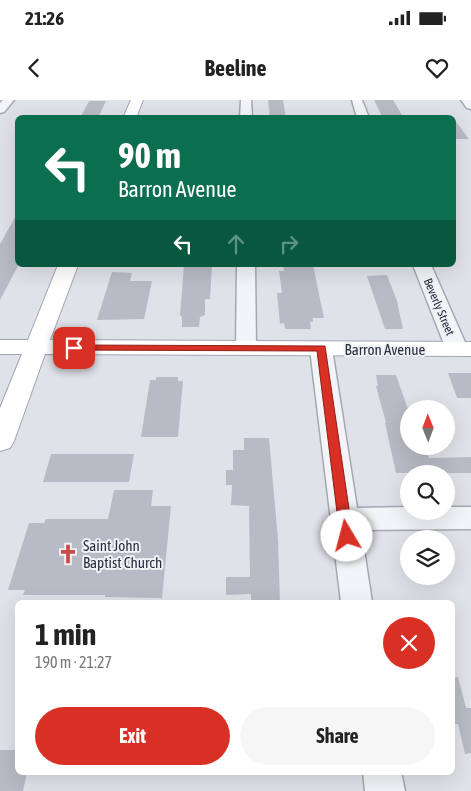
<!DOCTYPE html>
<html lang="en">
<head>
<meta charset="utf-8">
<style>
  :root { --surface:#fff; --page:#f6f6f6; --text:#222; --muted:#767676; --accent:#d93025 }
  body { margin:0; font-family:"Asap Condensed",sans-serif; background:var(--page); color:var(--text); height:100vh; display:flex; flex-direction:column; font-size:19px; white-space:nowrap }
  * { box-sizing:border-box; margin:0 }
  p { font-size:16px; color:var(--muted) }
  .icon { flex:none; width:28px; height:28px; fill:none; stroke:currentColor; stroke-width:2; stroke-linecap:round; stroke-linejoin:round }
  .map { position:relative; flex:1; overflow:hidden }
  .details { position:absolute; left:15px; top:500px; width:440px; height:175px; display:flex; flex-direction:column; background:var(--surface); border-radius:8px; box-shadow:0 5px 20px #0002 }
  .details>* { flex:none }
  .guide { position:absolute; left:15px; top:15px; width:441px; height:152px; border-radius:8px; box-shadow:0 5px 20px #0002; background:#0b6e4f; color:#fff; overflow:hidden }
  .needle { width:32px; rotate:359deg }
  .fabs { position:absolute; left:400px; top:300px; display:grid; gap:10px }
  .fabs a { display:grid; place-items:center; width:55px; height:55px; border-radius:50%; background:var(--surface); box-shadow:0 5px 20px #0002; font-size:25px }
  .pin { position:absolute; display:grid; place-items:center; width:42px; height:42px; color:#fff; margin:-21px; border-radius:10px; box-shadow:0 2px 8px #0006 }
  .me { position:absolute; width:55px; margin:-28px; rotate:352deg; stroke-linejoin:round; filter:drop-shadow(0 0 4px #0008) }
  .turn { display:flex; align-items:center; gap:18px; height:105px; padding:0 20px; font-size:22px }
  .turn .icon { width:65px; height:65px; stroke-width:2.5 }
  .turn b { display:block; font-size:35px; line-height:42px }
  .lanes { display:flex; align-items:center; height:48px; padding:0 20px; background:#0003; justify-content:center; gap:25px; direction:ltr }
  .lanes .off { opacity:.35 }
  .round { display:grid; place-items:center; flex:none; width:52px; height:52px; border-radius:26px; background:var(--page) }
  .summary { display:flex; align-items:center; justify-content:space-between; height:85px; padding:0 20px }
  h1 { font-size:30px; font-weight:700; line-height:38px }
  .cta { display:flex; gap:10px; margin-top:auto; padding:10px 20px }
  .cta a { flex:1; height:58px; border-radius:30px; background:var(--accent); color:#fff; font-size:20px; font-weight:700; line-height:58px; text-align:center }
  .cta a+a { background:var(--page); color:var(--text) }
  .status { display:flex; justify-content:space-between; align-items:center; height:35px; padding:0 25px; background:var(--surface); direction:ltr }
  .status svg { height:14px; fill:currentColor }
  header { display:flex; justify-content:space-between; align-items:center; height:65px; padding:0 20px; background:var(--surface); font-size:22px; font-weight:700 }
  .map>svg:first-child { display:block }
  .building { fill:#b8bbc5 }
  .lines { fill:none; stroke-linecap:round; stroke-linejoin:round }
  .minor-casing { stroke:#a5a8b3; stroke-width:3 }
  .major-casing { stroke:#a0a5b4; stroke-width:2 }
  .minor { fill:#f3f4f7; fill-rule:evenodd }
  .major { fill:#fff; fill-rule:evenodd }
  .route { fill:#d93025; stroke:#8d1f18 }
  .labels { text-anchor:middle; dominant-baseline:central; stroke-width:4; stroke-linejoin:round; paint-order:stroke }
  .far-street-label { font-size:12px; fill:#292e40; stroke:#f0f2f6 }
  .street-label { font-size:15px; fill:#292e40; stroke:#f0f2f6 }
  .poi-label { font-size:15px; fill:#292e40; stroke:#f0f2f6; text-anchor:start }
</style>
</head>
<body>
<div class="status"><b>21:26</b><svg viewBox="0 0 49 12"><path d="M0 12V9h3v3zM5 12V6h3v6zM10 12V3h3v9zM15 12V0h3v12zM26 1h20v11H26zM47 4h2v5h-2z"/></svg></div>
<header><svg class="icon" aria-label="back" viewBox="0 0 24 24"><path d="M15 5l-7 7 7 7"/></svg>Beeline<svg class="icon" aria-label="heart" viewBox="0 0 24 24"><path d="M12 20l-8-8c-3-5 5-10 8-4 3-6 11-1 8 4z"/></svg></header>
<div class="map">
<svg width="471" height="691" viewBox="0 0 471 691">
  <rect width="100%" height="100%" fill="#e0e2e9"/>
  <g class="building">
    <path d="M268,0H283L286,18H270Z"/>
    <path d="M374,0H393L404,18H383Z"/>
    <path d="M89,1H106L98,18H80Z"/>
    <path d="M454,19L469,39H454Z"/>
    <path d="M18,112V166L0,200V144Z"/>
    <path d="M184,165L212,166L210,199H205V215L200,217L199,227H182V217L180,215Z"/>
    <path d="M283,165H313L324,218H313V222H310L311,229H285L284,223L280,224L277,193H282L279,171H284Z"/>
    <path d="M112,172L132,173L130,181H152L144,219L97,220Z"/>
    <path d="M387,175L397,201L403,229H385L367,176Z"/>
    <path d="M448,273H471V298H457Z"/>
    <path d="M376,275H396L409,312V347H425L429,358L471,357V373H396L385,323H386L376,286H378Z"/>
    <path d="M156,277H178V281H183L178,337H141L150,280H156Z"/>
    <path d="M244,338H269L278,440L280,502H251V494L226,495V477H250L249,406L231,405L232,385H226V370H233V350H244Z"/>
    <path d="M51,354H134L129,382H43Z"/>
    <path d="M114,390H153L151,406H171L162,498L105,497V495H23L25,490H8L29,423H44L46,419H108Z"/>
    <path d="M458,577L466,608H471V653L465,654L458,624H452V578Z"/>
    <path d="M0,650H18V672H27L23,691H0Z"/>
  </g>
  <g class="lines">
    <defs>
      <g id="minor">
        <path d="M3,0H14L4,12L0,13V3Z"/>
        <path d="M241,0H251L252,18H240Z"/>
        <path d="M352,0H362L369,18H357Z"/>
        <path d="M461,0H471V9L467,8Z"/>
        <path d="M237,165H255L256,248L253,252L246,254L239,252L236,248Z"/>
        <path d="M413,165H431L468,249L464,253L457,255L450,253L446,249Z"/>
        <path d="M321,243L328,245L332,249L357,408L409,407V411H446V407H471V429L361,430L372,502H341L310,249L314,245Z"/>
        <path d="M363,672H401L405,691H365Z"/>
      </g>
      <g id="major">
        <path d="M131,0H143L136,18H123Z"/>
        <path d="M58,165H78L50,240L471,242V256L45,254L14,341L10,348L0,351V308L22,254H0V240H28Z"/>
      </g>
    </defs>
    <use href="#minor" class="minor-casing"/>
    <use href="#major" class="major-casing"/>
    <use href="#minor" class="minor"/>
    <use href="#major" class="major"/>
  </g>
  <path class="route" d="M74,245L325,246L353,436L351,440L347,441L342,440L340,436L317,251L70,250V246Z"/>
  <defs>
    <symbol id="church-bare" viewBox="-9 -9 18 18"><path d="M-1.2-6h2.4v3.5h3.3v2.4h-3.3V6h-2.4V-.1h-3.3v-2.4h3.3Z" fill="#c94a4a" stroke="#f0f2f6" stroke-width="2.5" paint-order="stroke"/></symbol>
  </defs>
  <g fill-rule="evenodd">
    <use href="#church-bare" x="54" y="440" width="28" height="28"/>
  </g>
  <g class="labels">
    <g class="far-street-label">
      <text transform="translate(439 207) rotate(67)">Beverly Street</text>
    </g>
    <g class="street-label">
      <text x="385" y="249">Barron Avenue</text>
    </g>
    <g class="poi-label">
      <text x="83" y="445">Saint John<tspan x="83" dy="17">Baptist Church</tspan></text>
    </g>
  </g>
</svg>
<div class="fabs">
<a><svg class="needle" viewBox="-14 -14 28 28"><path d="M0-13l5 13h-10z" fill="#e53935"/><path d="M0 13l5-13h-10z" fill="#767676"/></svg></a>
<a><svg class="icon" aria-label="search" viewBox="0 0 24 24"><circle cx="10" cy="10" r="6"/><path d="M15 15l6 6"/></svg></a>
<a><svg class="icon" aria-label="layers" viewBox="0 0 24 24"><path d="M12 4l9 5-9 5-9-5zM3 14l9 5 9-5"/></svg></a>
</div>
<div class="pin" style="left:74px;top:248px;background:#d93025"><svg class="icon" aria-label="arrive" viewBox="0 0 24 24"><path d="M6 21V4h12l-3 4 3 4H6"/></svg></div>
<svg class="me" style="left:347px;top:436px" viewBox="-20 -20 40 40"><circle r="19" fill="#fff"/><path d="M0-13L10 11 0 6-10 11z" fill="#d93025"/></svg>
<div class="guide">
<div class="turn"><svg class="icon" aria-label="left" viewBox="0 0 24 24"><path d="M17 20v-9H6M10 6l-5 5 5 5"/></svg><div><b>90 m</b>Barron Avenue</div></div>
<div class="lanes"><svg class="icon" aria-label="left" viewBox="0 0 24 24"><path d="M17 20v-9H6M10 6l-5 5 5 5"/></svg><svg class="icon off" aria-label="ahead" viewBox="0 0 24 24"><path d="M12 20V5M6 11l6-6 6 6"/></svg><svg class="icon off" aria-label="right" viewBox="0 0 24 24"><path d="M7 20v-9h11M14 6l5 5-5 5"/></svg></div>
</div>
<section class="details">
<div class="summary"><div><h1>1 min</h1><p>190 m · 21:27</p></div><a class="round" style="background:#d93025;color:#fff"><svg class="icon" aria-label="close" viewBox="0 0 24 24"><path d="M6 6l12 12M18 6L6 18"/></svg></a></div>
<div class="cta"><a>Exit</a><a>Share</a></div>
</section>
</div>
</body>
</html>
